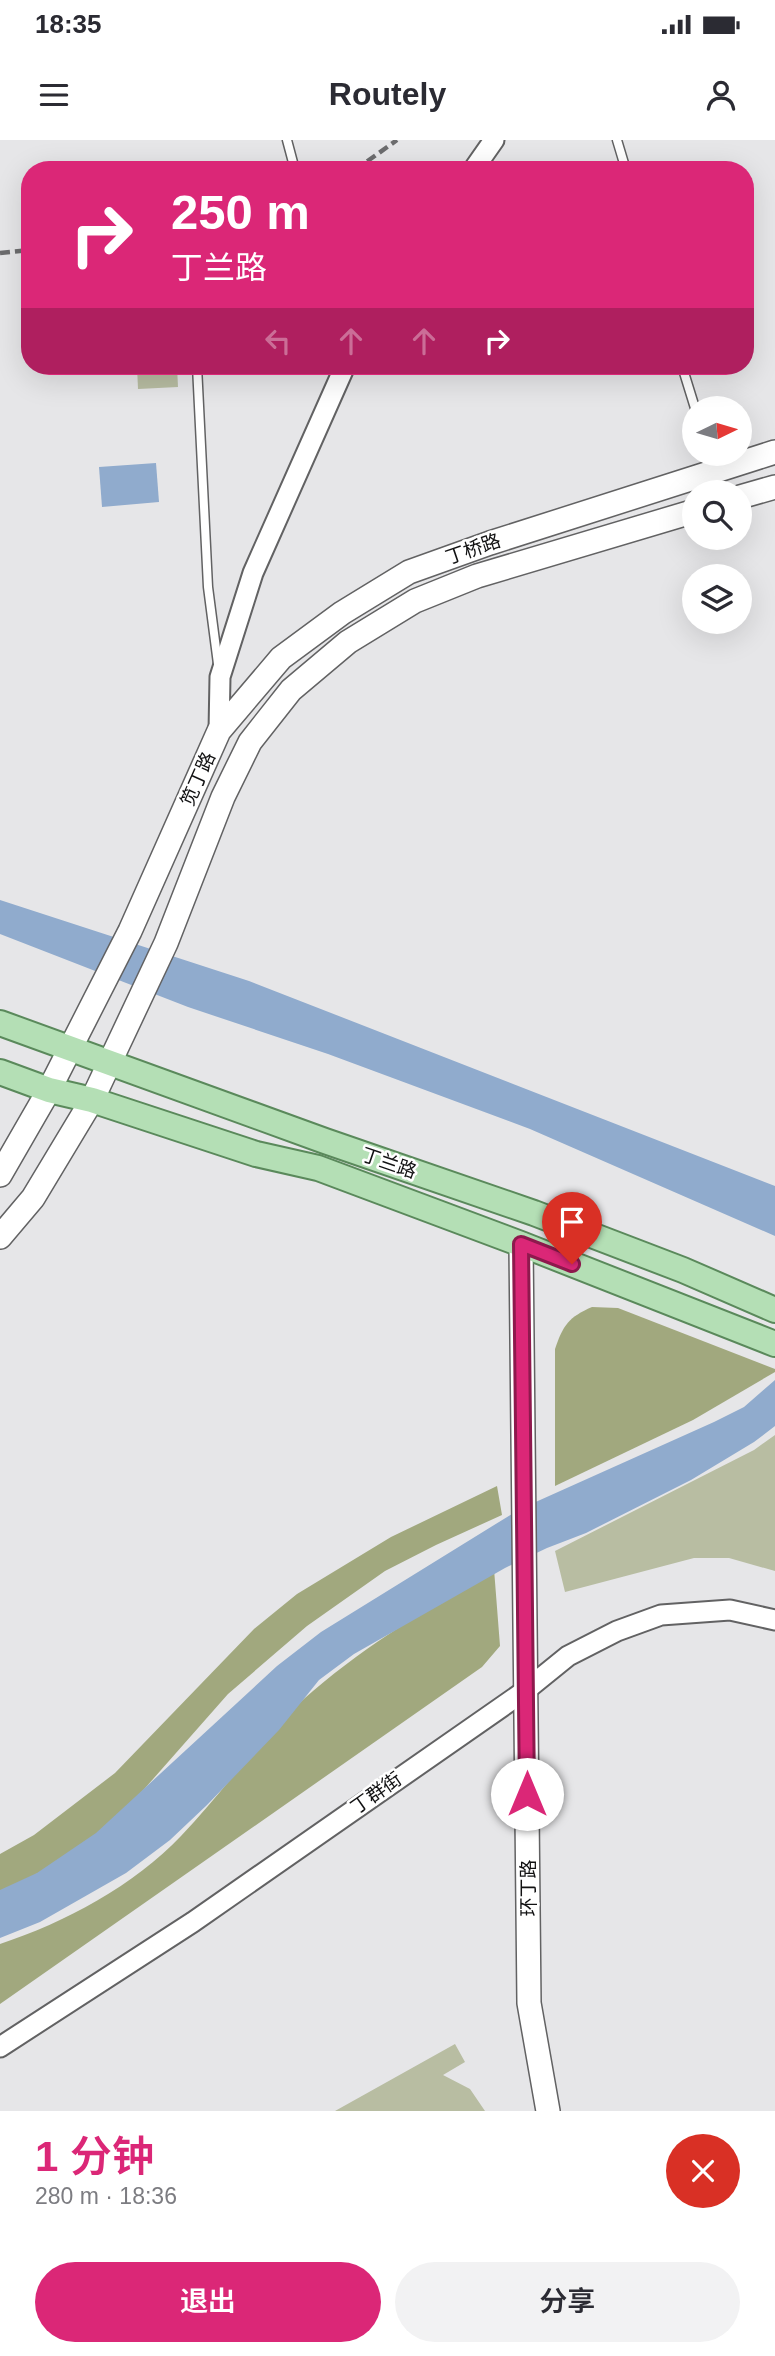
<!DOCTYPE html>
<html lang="zh">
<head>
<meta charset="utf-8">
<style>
  :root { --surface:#fff; --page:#f2f2f3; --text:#2b2b33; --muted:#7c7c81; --accent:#db2777 }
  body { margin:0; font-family:Helvetica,"Noto Sans SC",sans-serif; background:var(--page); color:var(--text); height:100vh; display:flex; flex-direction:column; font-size:26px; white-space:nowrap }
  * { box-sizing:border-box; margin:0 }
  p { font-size:23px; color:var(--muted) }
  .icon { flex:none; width:38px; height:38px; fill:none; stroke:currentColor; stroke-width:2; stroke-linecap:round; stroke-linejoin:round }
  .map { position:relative; height:1971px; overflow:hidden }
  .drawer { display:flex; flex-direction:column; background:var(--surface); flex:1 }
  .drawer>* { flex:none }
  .top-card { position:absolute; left:21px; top:21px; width:733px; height:214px; border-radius:28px; box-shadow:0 7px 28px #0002; background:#db2777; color:#fff; overflow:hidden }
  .needle { width:46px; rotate:85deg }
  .tools { position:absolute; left:682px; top:256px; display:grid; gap:14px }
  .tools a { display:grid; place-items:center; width:70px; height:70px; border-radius:50%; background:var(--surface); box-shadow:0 7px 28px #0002; font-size:35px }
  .pin { position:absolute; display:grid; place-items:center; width:60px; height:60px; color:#fff; margin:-72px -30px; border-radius:50% 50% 50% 0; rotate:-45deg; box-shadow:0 0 7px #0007 }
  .pin .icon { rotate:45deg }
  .me { position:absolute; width:77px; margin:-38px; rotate:0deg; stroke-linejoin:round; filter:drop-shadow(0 0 5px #0008) }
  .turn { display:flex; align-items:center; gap:24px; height:147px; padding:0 35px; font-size:32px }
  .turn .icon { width:91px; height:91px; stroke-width:2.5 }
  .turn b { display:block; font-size:49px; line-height:60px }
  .lanes { display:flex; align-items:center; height:66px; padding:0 35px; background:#0003; justify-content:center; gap:35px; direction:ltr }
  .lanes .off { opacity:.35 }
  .round { display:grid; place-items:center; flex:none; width:74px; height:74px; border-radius:37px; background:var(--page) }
  .summary { display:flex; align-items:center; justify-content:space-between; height:119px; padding:0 35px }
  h1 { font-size:42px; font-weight:600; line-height:52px; color:var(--accent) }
  .primary-button { display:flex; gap:14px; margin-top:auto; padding:14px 35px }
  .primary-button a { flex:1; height:80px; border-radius:42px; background:var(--accent); color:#fff; font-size:28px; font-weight:600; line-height:80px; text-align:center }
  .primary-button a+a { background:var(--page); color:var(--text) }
  .status { display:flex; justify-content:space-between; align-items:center; height:49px; padding:0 35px; background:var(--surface); direction:ltr }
  .status svg { height:19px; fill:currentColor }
  header { display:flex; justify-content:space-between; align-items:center; height:91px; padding:0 35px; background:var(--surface); font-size:32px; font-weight:600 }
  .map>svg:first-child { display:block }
  .green { fill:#b8bda2 }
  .forest { fill:#a1a87e }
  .water { fill:#90abcd }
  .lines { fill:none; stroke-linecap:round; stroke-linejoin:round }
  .service-casing { stroke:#626263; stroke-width:11 }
  .tertiary-casing { stroke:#626263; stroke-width:23 }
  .secondary-casing { stroke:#626263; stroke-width:26 }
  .primary-casing { stroke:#5a895b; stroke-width:28 }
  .service { stroke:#fff; stroke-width:8 }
  .tertiary { stroke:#fff; stroke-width:19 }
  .secondary { stroke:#fff; stroke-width:23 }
  .primary { stroke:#b4dfb5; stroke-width:24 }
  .rail { stroke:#6c6c6e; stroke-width:4.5; stroke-dasharray:10 5; stroke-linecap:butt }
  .route-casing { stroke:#8e194d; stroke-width:18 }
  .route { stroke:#db2777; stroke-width:12 }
  .labels { text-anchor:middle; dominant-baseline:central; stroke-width:5; stroke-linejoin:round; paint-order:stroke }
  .street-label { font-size:19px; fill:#111112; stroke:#fff }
</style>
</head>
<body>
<div class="status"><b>18:35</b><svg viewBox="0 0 49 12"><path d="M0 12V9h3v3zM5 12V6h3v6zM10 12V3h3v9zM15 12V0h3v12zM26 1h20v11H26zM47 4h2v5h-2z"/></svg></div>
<header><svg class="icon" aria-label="menu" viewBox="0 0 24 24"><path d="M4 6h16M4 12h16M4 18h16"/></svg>Routely<svg class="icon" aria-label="person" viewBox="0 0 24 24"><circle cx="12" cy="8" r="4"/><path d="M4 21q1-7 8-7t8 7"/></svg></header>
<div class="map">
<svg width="775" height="1971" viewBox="0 0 775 1971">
  <rect width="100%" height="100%" fill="#e6e6e8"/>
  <g class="green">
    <path d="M137,226H177L178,247L138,249Z"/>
    <path d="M775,1295V1431L729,1418H694L565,1452L555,1411L754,1310Z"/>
    <path d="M455,1904L465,1922L443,1935L470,1949L485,1971H335Z"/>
  </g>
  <g class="forest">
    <path d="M592,1167L618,1168L775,1229V1232L693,1280L555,1346V1209C563,1185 569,1177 592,1167Z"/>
    <path d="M497,1346L502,1375L436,1405L385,1431L307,1486L228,1554L109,1689L67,1718L0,1753V1714L34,1695L115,1633L254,1489L297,1454L391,1397Z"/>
    <path d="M494,1429L500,1506L482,1527L0,1864V1804C64,1783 135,1745 181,1696C227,1648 262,1594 313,1551C369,1503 431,1467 494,1429Z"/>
  </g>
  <g class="water">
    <path d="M156,323L159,362L102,367L99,327Z"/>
    <path d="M0,760L249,841L775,1046V1096L530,989L328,914L188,867L0,794Z"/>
    <path d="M775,1240V1286L754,1302L691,1340L586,1393L547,1408L505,1428L354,1514L319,1540L279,1590L207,1665L170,1700L126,1733L40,1782L0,1798V1750L37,1733L96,1693L277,1526L321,1492L520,1369L714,1282L744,1267Z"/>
  </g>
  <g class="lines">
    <defs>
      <g id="service">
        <path d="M287,0L295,30"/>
        <path d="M617,0L626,30"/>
        <path d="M197,226L208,447L218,524"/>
        <path d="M682,226L695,268"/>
        <path d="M708,313L713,331"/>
      </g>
      <g id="tertiary">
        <path d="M473,30L494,0"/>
        <path d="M219,591L220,537L253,433L345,226"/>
        <path d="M0,1907L193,1782L526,1550L568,1516L617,1491L661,1475L730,1470L775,1480"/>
      </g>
      <g id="secondary">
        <path d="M740,357L775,347"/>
        <path d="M0,1035L49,950L130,791L219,591L281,518L342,473L409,432L490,403L775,312"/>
        <path d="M0,1097L33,1058L92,960L166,803L223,657L250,602L291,550L348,502L415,461L477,436L695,371"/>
        <path d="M521,1104L529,1863L548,1971"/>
      </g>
      <g id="primary">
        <path d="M0,883L325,1001L534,1073L683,1130L775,1170"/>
        <path d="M0,932L49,950L92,960L256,1014L318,1028L521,1104L775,1204"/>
      </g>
    </defs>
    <use href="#service" class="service-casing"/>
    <use href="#tertiary" class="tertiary-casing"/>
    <use href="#secondary" class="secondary-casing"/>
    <use href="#primary" class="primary-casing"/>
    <use href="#service" class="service"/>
    <use href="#tertiary" class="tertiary"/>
    <use href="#secondary" class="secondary"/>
    <use href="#primary" class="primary"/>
    <g class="rail">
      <path d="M355,30L397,0"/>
      <path d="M0,113L30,110"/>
    </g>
  </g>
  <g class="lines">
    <defs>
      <path id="route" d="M527,1654L521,1104L572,1124"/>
    </defs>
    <use href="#route" class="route-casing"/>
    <use href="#route" class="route"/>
  </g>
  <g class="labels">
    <g class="street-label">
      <text transform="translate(473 409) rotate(-19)">丁桥路</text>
      <text transform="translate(198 639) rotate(-66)">笕丁路</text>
      <text transform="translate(389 1023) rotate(19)">丁兰路</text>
      <text transform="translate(376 1653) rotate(-35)">丁群街</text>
      <text transform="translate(528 1748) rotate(-90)">环丁路</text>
    </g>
  </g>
</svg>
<div class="tools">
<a><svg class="needle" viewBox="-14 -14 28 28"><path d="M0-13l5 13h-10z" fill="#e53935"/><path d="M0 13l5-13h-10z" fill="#7c7c81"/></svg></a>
<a><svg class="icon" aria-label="search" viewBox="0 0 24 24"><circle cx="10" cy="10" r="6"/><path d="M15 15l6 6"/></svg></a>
<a><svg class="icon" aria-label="layers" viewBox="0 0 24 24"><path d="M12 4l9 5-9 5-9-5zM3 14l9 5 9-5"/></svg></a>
</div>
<div class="pin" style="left:572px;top:1124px;background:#d93025"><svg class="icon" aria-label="arrive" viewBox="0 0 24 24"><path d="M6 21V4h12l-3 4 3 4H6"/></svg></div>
<svg class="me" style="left:527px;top:1654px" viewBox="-20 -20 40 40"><circle r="19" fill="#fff"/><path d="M0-13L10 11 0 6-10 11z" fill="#db2777"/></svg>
<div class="top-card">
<div class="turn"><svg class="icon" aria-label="right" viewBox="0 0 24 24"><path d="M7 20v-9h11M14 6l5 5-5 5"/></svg><div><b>250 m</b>丁兰路</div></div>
<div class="lanes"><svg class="icon off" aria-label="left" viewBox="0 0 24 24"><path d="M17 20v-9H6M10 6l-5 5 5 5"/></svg><svg class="icon off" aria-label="ahead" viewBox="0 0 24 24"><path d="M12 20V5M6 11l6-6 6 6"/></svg><svg class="icon off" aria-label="ahead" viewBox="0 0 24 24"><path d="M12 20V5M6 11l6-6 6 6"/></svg><svg class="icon" aria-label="right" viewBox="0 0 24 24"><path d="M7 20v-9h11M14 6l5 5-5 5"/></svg></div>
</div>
</div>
<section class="drawer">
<div class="summary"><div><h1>1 分钟</h1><p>280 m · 18:36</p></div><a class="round" style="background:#d93025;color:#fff"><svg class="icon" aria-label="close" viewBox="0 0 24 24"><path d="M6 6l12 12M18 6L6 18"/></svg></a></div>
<div class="primary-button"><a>退出</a><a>分享</a></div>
</section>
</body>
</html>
